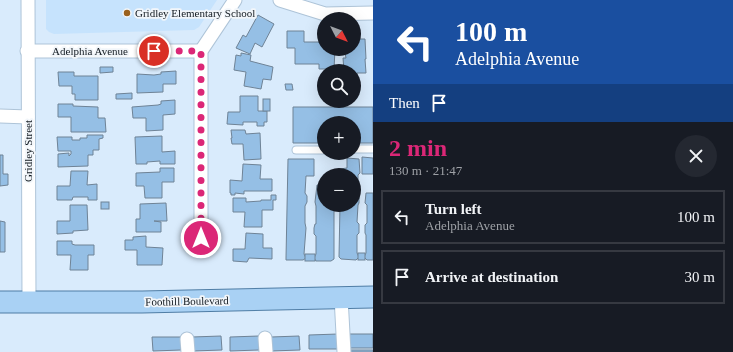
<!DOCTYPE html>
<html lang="en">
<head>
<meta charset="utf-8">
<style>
  :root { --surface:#171b24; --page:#242831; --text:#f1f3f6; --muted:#9ea1a6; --line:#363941; --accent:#db2777 }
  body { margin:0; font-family:Georgia,serif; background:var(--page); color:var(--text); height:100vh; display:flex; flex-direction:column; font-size:15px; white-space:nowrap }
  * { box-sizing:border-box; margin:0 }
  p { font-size:13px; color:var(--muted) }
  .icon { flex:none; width:22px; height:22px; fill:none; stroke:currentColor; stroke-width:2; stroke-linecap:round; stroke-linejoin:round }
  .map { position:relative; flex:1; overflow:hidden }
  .drawer { display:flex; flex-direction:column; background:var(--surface); width:360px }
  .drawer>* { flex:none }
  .hud { background:#1a4fa0; color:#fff; overflow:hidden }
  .needle { width:26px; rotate:132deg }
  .buttons { position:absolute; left:317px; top:12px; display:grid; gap:8px }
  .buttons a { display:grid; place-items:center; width:44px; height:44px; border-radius:50%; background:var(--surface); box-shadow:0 4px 16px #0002; font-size:20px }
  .pin { position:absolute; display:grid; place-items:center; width:34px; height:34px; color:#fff; margin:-17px; border:2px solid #fff; border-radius:50%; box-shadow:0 1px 4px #0007 }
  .me { position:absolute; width:44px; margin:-22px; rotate:0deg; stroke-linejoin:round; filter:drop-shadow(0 0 3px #0008) }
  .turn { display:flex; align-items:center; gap:14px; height:84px; padding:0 16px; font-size:18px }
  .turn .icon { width:52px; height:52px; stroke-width:2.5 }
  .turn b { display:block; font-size:28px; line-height:34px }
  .then { display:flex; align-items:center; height:38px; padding:0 16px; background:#0003; gap:8px; font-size:15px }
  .round { display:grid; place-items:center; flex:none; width:42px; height:42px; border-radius:21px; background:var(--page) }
  .head { display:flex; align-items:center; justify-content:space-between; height:68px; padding:0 16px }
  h1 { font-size:24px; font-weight:600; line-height:30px; color:var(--accent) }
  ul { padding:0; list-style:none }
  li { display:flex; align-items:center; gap:12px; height:54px; margin:0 8px 6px; padding:0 8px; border:2px solid var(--line); border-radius:0px }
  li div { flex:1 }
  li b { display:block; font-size:15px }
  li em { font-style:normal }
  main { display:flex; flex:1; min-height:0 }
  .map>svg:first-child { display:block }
  .built { fill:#c6e3fd }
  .building { fill:#95bfe5; stroke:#6f8396 }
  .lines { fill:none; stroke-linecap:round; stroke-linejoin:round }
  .service-casing { stroke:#aec4d8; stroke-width:9 }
  .minor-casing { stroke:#aec4d8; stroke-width:15 }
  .primary-casing { stroke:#4f7da5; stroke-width:23 }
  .service { stroke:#fff; stroke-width:7 }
  .minor { stroke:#fff; stroke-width:13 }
  .primary { stroke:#a9d1f4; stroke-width:21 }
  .route { stroke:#db2777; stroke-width:7; stroke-dasharray:0 12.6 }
  .poi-dot { fill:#9a611e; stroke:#f2f6fa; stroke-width:1.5 }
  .labels { text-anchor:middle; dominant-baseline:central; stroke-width:3.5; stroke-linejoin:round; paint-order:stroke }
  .poi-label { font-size:11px; fill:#111920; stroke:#f2f6fa; text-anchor:start }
  .street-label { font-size:11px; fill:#111920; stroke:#f2f6fa }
</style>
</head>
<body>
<main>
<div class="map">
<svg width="373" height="352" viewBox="0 0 373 352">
  <rect width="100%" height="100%" fill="#d9ebfc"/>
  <path class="built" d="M46,0H217L199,27L194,30L54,34L49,32L46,29Z"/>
  <g class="building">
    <path d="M258,15L274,24L262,47L255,43L250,54L236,48L243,35L246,37Z"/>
    <path d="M287,31H304V42H324V49H335L334,69H319V64H295V48H287Z"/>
    <path d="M355,39H365L366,59H365L366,73H357V76H354V71H344L343,58H346L345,53H343V49H354V41H356Z"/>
    <path d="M241,53L251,55L250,61L273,67L271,80L263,79L261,89L244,86L246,72L234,70L236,55L241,56Z"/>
    <path d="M100,67H113V72L100,73Z"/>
    <path d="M176,71V84H163V92L137,93V74L154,75L161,74V72Z"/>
    <path d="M58,72H74V76H98V100H75V94H72V86H59Z"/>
    <path d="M285,84H292L293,90H286Z"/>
    <path d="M132,93V99H116V94Z"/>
    <path d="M240,96H258V111H267V122H264V126H257V122H243V125L227,124L228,112H240Z"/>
    <rect x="263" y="99" width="7" height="12"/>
    <path d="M175,100V114L163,115V130L146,131V118H133L132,107L158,105L161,104V101Z"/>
    <path d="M58,104H73V106L98,107V118H105L106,132H71V117H58Z"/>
    <path d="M293,107H373V143H354V123H324V143H293Z"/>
    <path d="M231,130H245L246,134L260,133L261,159L244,160L243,144H232L231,138H232Z"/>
    <path d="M87,135H103V138L99,139V150H93V155H88V166L58,167V154L69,153V156L71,154V151H58L57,137H72V140H80V138H87Z"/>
    <path d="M162,136V152L175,151V164H160V161L147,162V164H136L135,137Z"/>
    <path d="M0,155H3V174H8V185L0,186Z"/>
    <path d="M362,157L373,158V174H362Z"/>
    <path d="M347,158L359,159L360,173L358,175V192L359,194V203L358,205L357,222L359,224V233L357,235V253L359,257L356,260L341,259L339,257L340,205H354V175H340V169L347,168Z"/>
    <path d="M288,159H314V176H306L305,193L307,196V202L305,206V223L306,228L304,254L306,258L303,260H286V258Z"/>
    <path d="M243,164L261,165L260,179H272V191H244V194L235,193V195H231V193H230V180L242,181Z"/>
    <path d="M160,168H174V182H162V198H145L144,186H136V173L160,172Z"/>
    <path d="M71,171H88L87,185L97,184V200H88V197H73L72,200H57V186H70Z"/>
    <path d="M322,183H324V205H334V259L331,261H316L314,258L316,254V236L314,234V228L315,224H316V206L315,202L317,185H322Z"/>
    <path d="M366,193H373V260H367L364,257L366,253V235L365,233V225L367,223V205L365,203Z"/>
    <path d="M271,195H276V200H273V210H262V227H244L245,212H233V198H246V202L261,201V200H271Z"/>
    <rect x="101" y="202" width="8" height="7"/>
    <path d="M166,203L167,221H154L161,222V232H136V219H140V204Z"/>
    <path d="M70,205H87L88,230L73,231V233L57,234V221H70Z"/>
    <path d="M0,221L5,222V252H0Z"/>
    <path d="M246,233L263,234V248H272V259L249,258L247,262L233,261V249H245Z"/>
    <path d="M146,236V247L163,248L162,265H137V250H125V240H133V237Z"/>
    <path d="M57,241H72V244L75,245H94V255H88V270H70L71,255H57Z"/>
    <rect x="358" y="253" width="7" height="7"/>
    <rect x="305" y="254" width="10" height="7"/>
    <path d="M338,334V349H309V335Z"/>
    <rect x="349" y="334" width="24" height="14"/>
    <path d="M221,336L222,350L193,351L192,337Z"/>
    <path d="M259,336V350L230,351V337Z"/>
    <path d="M299,336L300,350L271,351V337Z"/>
    <path d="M152,337H181V350L153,351Z"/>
    <rect x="350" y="350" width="23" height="2"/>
  </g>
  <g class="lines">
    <defs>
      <g id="service">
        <path d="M354,149H373"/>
        <path d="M296,150H324"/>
      </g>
      <g id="minor">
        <path d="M28,0L29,302"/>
        <path d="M280,0L325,14L373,13"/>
        <path d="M27,51H201"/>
        <path d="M0,116L28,117"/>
        <path d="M201,238V51L235,0"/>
        <path d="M341,297L344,352"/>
        <path d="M265,338L266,352"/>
        <path d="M187,339L188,352"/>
      </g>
      <path id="primary" d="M0,302H142L373,297"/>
    </defs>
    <use href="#service" class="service-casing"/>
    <use href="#minor" class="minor-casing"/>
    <use href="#primary" class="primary-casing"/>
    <use href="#service" class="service"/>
    <use href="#minor" class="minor"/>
    <use href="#primary" class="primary"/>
  </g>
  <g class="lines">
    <path class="route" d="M154,51H201V238"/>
  </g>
  <circle class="poi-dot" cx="127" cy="13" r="4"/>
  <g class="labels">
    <g class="poi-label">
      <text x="135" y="13">Gridley Elementary School</text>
    </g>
    <g class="street-label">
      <text x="90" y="51">Adelphia Avenue</text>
      <text transform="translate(28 151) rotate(-90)">Gridley Street</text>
      <text transform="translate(187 301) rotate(-1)">Foothill Boulevard</text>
    </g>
  </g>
</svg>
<div class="buttons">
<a><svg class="needle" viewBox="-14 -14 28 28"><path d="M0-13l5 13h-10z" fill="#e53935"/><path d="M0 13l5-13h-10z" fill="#9ea1a6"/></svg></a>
<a><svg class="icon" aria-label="search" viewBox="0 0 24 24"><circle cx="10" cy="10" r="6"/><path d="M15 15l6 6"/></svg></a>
<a>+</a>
<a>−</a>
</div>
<div class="pin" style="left:154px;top:51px;background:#d93025"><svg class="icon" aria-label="arrive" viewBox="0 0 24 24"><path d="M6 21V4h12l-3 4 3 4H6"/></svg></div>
<svg class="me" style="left:201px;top:238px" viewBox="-20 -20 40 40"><circle r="17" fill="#db2777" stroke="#fff" stroke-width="3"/><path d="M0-11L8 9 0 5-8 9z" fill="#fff"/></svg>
</div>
<section class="drawer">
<div class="hud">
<div class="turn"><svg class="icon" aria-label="left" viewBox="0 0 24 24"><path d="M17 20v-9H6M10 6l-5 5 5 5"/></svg><div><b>100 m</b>Adelphia Avenue</div></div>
<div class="then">Then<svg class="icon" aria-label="arrive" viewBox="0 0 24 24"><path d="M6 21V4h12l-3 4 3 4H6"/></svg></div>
</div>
<div class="head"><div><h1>2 min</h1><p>130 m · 21:47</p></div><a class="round"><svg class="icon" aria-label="close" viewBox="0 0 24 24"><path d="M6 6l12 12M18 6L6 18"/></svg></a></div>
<ul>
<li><svg class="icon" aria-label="left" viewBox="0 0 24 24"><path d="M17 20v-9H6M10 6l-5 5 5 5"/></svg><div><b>Turn left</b><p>Adelphia Avenue</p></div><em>100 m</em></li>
<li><svg class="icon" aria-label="arrive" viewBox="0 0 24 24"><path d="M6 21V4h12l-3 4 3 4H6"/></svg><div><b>Arrive at destination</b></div><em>30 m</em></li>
</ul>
</section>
</main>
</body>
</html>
